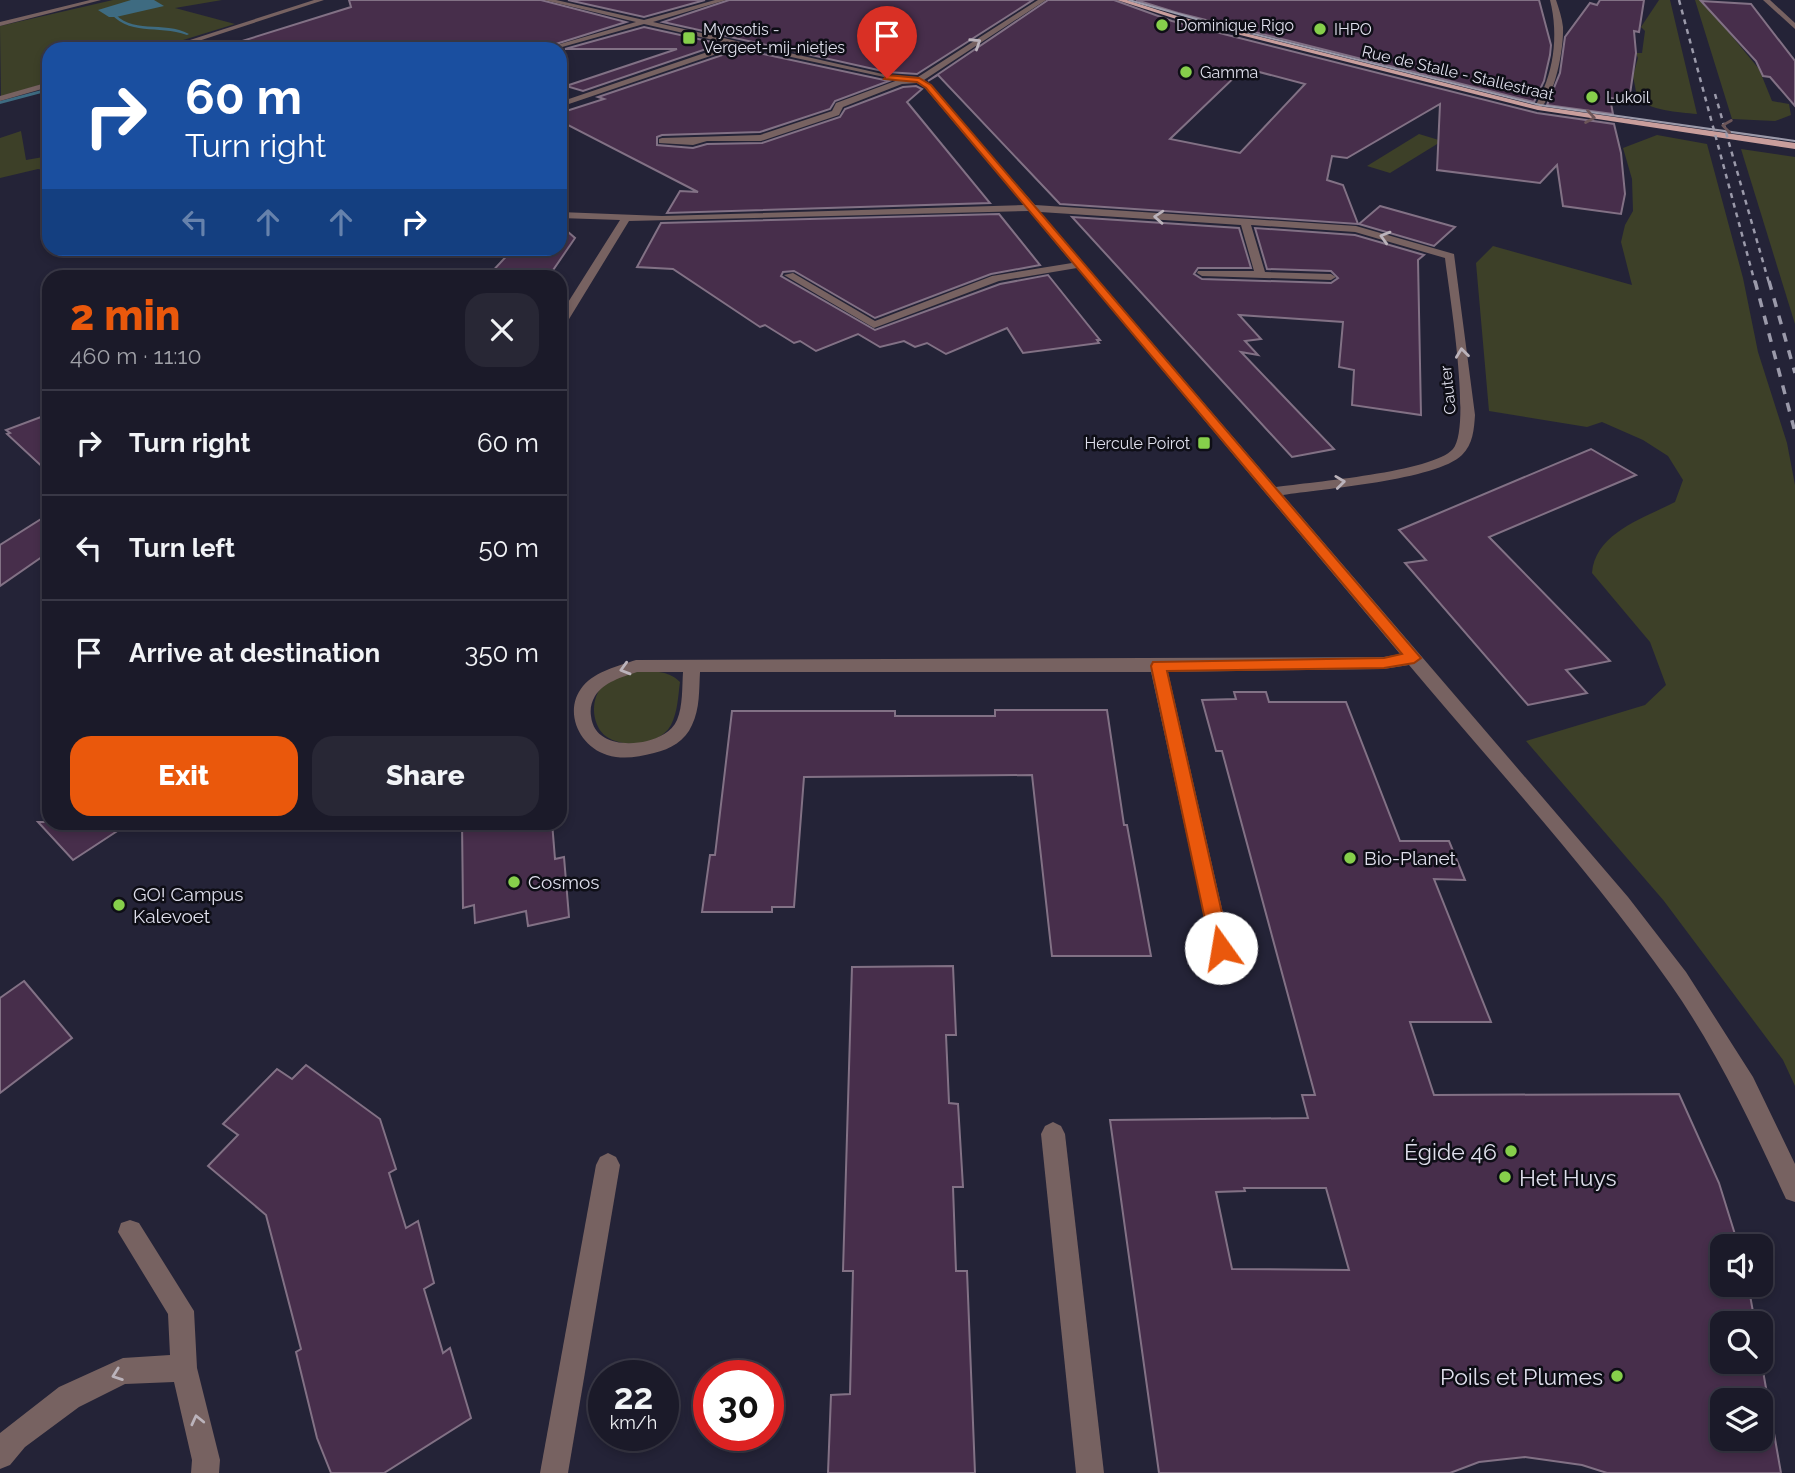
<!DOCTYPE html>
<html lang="en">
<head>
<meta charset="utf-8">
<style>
  :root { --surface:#1b1a29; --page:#282735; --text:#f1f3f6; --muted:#a0a1a8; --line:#393846; --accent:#ea580c }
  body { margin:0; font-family:Raleway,sans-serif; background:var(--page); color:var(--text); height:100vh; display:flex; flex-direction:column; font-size:26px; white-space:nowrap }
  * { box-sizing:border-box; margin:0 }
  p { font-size:23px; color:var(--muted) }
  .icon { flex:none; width:38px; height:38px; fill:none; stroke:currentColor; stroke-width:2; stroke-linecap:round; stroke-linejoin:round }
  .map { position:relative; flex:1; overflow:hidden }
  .side { position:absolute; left:42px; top:270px; width:525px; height:560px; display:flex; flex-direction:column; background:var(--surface); border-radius:21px; box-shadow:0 4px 10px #0003,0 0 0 2px var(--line) }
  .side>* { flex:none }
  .top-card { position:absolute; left:42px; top:42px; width:525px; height:214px; border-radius:21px; box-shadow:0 4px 10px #0003,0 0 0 2px var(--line); background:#1a4fa0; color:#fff; overflow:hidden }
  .buttons { position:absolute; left:1710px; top:1234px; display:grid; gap:14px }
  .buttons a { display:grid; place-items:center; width:63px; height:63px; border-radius:14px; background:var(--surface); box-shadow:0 4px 10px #0003,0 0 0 2px var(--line); font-size:35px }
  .speed { position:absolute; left:588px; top:1360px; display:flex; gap:14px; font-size:35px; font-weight:700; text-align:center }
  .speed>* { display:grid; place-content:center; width:91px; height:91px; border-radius:50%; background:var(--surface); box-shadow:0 4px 10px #0003,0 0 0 2px var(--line); line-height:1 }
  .speed small { font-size:18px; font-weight:400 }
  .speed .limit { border:10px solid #d22; background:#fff; color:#111 }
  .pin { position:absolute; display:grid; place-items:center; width:60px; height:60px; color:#fff; margin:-72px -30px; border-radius:50% 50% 50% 0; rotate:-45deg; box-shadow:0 0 7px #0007 }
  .pin .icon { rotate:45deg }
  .me { position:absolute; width:77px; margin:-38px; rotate:347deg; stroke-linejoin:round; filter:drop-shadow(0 0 5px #0008) }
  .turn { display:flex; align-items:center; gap:24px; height:147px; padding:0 28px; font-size:32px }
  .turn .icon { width:91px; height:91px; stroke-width:2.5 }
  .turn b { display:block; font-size:49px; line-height:60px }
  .lanes { display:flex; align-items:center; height:66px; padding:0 28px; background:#0003; justify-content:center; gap:35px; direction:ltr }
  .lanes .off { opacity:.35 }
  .round { display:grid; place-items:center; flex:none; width:74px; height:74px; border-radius:21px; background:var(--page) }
  .headline { display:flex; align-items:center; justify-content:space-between; height:119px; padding:0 28px }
  h1 { font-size:42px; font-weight:800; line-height:52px; color:var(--accent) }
  .action { display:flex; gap:14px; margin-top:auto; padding:14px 28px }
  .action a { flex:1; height:80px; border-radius:21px; background:var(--accent); color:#fff; font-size:28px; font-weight:800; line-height:80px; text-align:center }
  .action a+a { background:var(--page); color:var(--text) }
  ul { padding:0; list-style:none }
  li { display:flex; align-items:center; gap:21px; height:105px; padding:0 28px; border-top:2px solid var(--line) }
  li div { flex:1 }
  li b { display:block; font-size:26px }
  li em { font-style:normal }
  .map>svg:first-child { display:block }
  .green { fill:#3d4028 }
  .water { fill:#3e6b81 }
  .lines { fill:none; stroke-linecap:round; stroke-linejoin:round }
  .stream { fill:#3e6b81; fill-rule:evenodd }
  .building { fill:#472e4b; stroke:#827185; stroke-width:2; fill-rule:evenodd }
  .minor { fill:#776261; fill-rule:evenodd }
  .major { fill:#c99e9c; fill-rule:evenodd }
  .tram { stroke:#9b9aaa; stroke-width:2 }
  .rail-far1 { stroke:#9b9aaa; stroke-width:2.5; stroke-dasharray:5 5; stroke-linecap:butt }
  .rail { stroke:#9b9aaa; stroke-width:3.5; stroke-dasharray:9 9; stroke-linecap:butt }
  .oneway { stroke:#bbb3bb }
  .oneway2 { stroke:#6c5659 }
  .route { fill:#ea580c; stroke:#983908; stroke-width:2 }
  .poi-dot { fill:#86cf4b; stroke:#0e0e16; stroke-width:2.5 }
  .labels { text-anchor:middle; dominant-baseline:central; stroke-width:5; stroke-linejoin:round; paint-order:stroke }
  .far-poi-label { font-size:16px; fill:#dfdfec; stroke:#0e0e16; text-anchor:start }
  .far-street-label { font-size:16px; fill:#dfdfec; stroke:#0e0e16 }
  .poi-label { font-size:19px; fill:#dfdfec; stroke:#0e0e16; text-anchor:start }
  .near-poi-label { font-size:23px; fill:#dfdfec; stroke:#0e0e16; text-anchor:end }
</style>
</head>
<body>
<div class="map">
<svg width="1795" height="1473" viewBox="0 0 1795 1473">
  <rect width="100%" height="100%" fill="#242337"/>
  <g class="green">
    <path d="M113,0H222L175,8L235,24L154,49H49V82L1,97L0,26Z"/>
    <path d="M1659,0H1670L1697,114C1679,112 1648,111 1637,97L1633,76L1638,58L1636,53H1642L1645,31L1641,27Z"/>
    <path d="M1695,0H1702L1759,69L1772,101L1789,104L1791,115L1775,121L1732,119Z"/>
    <path d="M21,131L26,160L49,156V171L38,169L0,178V138Z"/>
    <path d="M1419,134L1442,141L1390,173L1367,166Z"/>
    <path d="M1657,135L1707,144L1743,278L1758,352L1787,443L1795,485V1086L1783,1060L1664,901L1526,741L1645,705L1666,685L1650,642L1592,573C1595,533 1644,518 1675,502L1683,480L1668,456L1643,440L1602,422L1587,427L1489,411L1476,263L1493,246L1632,285L1621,242L1625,225L1633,211L1632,179L1623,148Z"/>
    <path d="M1741,149L1795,157V324Z"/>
    <path d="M635,671C652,672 667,669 680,682C678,696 678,711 671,725C660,745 625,749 607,737C592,727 590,701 601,688C609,678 624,675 635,671Z"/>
  </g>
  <path class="water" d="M131,0H154L164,6L116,17H109L98,10Z"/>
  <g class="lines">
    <g class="stream">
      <path d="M114,7V9L112,10C130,36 164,20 189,34L187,35C158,24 128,38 107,9Z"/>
      <path d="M196,42L200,43L188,49H182Z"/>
      <path d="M49,88V91L0,104V101Z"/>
    </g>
  </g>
  <g class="building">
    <path d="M349,0H541L626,22L540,49H240L239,42L351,7Z"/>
    <path d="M568,0H705L644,17Z"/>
    <path d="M729,0H1033L917,74L887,72L663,22Z"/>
    <path d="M1048,0H1114L1172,21L1537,113L1614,124L1621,153L1625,194L1621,214L1563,206L1557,165L1540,183L1437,170L1440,104L1347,158L1332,156L1327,180L1343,185L1358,224L1060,204L938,75L928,81ZM1244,68L1305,84L1240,153L1170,139Z"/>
    <path d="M1136,0H1539L1551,45L1550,55L1544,81L1534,102L1178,13Z"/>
    <path d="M1600,0H1644L1639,32L1634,31L1636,53L1629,101L1610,98L1613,114L1547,105L1560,73L1565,37L1590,3L1597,5Z"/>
    <path d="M1701,1L1751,4L1795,61V106L1770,77L1763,76L1756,61Z"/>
    <path d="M644,27L721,44L583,91L566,86L677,49H565Z"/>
    <path d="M740,49L889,81L835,101L830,109L760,132L662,135L657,137V145L693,148L707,144L762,143L840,117L845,109L903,87L916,86L922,89L907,102L990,203L667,213L680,191L698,192L560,121V113L604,99L598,97Z"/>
    <path d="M1380,206L1455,227L1434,246L1359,224Z"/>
    <path d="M999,214L1040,265L991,274L875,318L794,271L783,272L781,276L875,330L1000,284L1048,275L1100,340H1097L1099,343L1023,353L1007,328L946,354L927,343L915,347L904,341L880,347L858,334L816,351L800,341L794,343L765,325L760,327L673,269L637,267L661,223Z"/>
    <path d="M1072,217L1239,228L1251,268H1198L1194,274L1202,279L1331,283L1338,278L1331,271L1267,269L1255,228L1355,235L1424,255L1418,260L1421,415L1352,405L1354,370L1339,367L1343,322L1239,315L1261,339L1245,341L1258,355L1241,352L1334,449L1292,457Z"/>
    <path d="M560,225L575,238L549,276H488L514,248H560Z"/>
    <path d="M49,414V473L7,434L10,433L6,430Z"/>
    <path d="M1591,449L1636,475L1489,537L1610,661L1566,670L1587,693L1528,705L1405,563L1426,560L1399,530Z"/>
    <path d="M49,514V552L0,586V545Z"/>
    <path d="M1234,692H1266L1269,702H1346L1400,841H1449L1465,880L1434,879L1491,1022H1410L1434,1095L1679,1094L1719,1183L1738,1244H1741L1742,1246H1722V1284H1748L1755,1323H1722V1362H1760V1354L1781,1473H1607L1582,1465L1525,1457L1479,1462L1450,1473H1159L1110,1120L1308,1118L1302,1095H1315L1222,751H1216L1202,700L1236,699ZM1244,1188H1326L1349,1270L1232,1269L1216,1192L1245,1191ZM1722,1400H1760V1438H1722Z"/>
    <path d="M995,710H1107L1124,825H1127L1151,956H1052L1032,775L804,777L794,907H772V912H702L710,855H715L732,711H895V716H995Z"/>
    <path d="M38,822H131L73,860Z"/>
    <path d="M462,822H552L555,859L564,857L569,917L528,926L526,911L475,923L474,905L463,908Z"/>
    <path d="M953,966L956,1035H946L949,1103L958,1104L963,1187H953L956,1271H967L975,1473H828L831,1395L850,1394L853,1271H843L852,967Z"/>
    <path d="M24,981L72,1038L0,1093V998Z"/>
    <path d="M306,1065L380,1119L396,1169L389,1173L406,1228L418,1221L434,1283L424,1289L443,1353L450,1348L471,1418L384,1473H331L317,1438L296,1352L301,1349L266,1215L208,1166L238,1135L223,1124L277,1069L292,1079Z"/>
  </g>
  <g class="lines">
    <g class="minor">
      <path d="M90,0H101L0,26V22Z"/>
      <path d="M314,0H324L174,49H162Z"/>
      <path d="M544,0H556L644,20L715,0H726L653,22L887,75L918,77L1038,0H1046L924,80L1035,205L1356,226L1454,254L1475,415C1474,430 1473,444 1462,455C1437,480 1321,489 1283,495L1628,897L1686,972L1753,1077L1795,1164V1202L1786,1199C1752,1125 1717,1051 1671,985C1592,872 1497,770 1409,665L1384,669L1168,672L1231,948L1228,955L1221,957L1214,955L1211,948L1151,672H700C699,689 700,709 692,725C685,741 671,749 654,753C638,757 623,760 607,755C578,746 563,710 583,686C596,671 618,666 636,660L1384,657L1400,654L1077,268L999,281L874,328L784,275L793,273L875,321L992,276L1072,263L1029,211L629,221L566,324L560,327V315L620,220L560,218V212L662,216L1024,205L925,88L917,83L902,84L843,107L839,115L761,141H707L693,145L659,143V139L662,138L760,135L832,111L836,103L898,80L740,46L560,107V102L731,44L644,24L555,49H543L636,22ZM1040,212L1241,225L1254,271H1198L1197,273L1202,276L1331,280L1336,277L1331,274L1265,272L1251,225L1355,232L1445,258C1449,292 1472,427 1453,449C1433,472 1312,482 1276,487ZM637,672H683C682,687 683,706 677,720C672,732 658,738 647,741C626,746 594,744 591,716C590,709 591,703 595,696C604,682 622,677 637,672Z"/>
      <path d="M1550,0H1556C1559,9 1562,18 1563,27C1564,48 1555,99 1538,110L1534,108C1554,75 1559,36 1550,0Z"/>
      <path d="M1763,0H1770L1795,23V29Z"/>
      <path d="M49,82V87L0,101V96Z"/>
      <path d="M49,161V167L45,166V162Z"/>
      <path d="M1053,1122L1061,1126L1065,1134L1104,1473H1076L1041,1134L1045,1126Z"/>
      <path d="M608,1153L616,1157L620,1165L568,1473H540L596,1165L600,1157Z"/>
      <path d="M130,1220L139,1223L194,1311L197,1368L220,1460L219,1473H191L192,1460L174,1382L125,1384L79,1407L25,1447L10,1465L0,1469V1433L59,1387L114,1362L123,1358L170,1355L168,1314L118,1232L121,1223Z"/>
    </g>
    <path class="major" d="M1117,0H1127L1177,16L1538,106L1795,143V149L1538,110L1173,18Z"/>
    <path class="tram" d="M1129,0L1214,24L1540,105L1795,141"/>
    <g class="rail-far1">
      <path d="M1679,0L1755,283"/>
      <path d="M1715,94L1769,283"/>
    </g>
    <g class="rail">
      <path d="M1755,281L1795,432"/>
      <path d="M1769,281L1795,373"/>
    </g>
  </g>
  <defs><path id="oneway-chevron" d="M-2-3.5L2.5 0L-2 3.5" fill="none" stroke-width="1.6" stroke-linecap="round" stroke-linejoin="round" transform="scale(1.75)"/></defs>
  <g class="oneway">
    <use href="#oneway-chevron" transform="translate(976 43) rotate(-33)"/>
    <use href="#oneway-chevron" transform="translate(1159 217) rotate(-176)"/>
    <use href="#oneway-chevron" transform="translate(1385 237) rotate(-164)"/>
    <use href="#oneway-chevron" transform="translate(1462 353) rotate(-97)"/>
    <use href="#oneway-chevron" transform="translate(1340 482) rotate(-7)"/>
    <use href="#oneway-chevron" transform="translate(625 669) rotate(164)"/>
    <use href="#oneway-chevron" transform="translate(117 1375) rotate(160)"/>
    <use href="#oneway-chevron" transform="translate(197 1420) rotate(-103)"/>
  </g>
  <g class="oneway2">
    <use href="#oneway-chevron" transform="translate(1590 117) rotate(9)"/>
    <use href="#oneway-chevron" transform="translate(1727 126) rotate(-172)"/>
  </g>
  <path class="route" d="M887,75L919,78L931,85L1421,658L1414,663L1384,668L1167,671L1230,948L1227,954L1221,956L1214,954L1211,948L1151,666L1153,662L1384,658L1402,654L926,88L917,82L884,79Z"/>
  <g class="poi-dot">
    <circle cx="1162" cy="25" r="7"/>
    <circle cx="1320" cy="29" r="7"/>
    <rect x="682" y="31" width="14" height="14" rx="3.5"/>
    <circle cx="1186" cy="72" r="7"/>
    <circle cx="1592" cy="97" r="7"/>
    <rect x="1197" y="436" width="14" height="14" rx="3.5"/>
    <circle cx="1350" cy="858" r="7"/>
    <circle cx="514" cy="882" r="7"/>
    <circle cx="119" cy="905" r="7"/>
    <circle cx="1511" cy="1151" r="7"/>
    <circle cx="1505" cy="1177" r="7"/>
    <circle cx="1617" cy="1376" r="7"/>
  </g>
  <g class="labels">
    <g class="far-poi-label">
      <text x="1176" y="25">Dominique Rigo</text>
      <text x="703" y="29">Myosotis -<tspan x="703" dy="18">Vergeet-mij-nietjes</tspan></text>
      <text x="1334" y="29">IHPO</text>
      <text x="1200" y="72">Gamma</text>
      <text x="1606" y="97">Lukoil</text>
      <text x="1190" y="443" text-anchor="end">Hercule Poirot</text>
    </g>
    <g class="far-street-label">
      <text transform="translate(1458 73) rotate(13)">Rue de Stalle - Stallestraat</text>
      <text transform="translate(1448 390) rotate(-96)">Cauter</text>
    </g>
    <g class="poi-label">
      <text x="1364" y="858">Bio-Planet</text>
      <text x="528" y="882">Cosmos</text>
      <text x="133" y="894">GO! Campus<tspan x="133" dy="22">Kalevoet</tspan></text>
    </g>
    <g class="near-poi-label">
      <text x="1497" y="1151">Égide 46</text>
      <text x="1519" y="1177" text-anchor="start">Het Huys</text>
      <text x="1603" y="1376">Poils et Plumes</text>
    </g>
  </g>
</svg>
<div class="buttons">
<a><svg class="icon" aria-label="sound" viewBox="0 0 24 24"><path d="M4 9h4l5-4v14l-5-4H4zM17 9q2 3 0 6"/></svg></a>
<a><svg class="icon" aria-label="search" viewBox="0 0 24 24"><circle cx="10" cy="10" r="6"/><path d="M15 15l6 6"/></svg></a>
<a><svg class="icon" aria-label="layers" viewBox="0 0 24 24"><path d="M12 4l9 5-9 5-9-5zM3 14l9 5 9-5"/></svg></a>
</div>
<div class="speed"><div>22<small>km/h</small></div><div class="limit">30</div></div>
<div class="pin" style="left:887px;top:78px;background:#d93025"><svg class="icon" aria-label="arrive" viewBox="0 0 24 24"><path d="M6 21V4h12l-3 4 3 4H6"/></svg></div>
<svg class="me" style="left:1221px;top:948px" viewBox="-20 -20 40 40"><circle r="19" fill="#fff"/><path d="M0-13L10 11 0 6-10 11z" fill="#ea580c"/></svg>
<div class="top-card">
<div class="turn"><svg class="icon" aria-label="right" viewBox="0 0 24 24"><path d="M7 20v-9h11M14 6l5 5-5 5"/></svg><div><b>60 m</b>Turn right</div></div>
<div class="lanes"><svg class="icon off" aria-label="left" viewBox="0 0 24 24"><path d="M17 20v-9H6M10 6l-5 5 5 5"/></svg><svg class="icon off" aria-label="ahead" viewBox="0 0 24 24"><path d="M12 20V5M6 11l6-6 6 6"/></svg><svg class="icon off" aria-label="ahead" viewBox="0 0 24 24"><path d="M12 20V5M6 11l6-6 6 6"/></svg><svg class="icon" aria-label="right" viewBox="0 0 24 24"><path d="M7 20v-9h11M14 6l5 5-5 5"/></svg></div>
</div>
<section class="side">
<div class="headline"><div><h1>2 min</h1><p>460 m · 11:10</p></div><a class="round"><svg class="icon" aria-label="close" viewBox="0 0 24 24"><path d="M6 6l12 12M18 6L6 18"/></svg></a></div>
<ul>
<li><svg class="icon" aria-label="right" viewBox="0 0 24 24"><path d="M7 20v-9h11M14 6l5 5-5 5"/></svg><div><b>Turn right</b></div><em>60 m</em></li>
<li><svg class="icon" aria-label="left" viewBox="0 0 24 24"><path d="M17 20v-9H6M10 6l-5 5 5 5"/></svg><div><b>Turn left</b></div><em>50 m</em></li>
<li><svg class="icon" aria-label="arrive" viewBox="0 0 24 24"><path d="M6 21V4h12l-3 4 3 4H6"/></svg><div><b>Arrive at destination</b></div><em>350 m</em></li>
</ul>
<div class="action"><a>Exit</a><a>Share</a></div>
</section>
</div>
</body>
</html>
